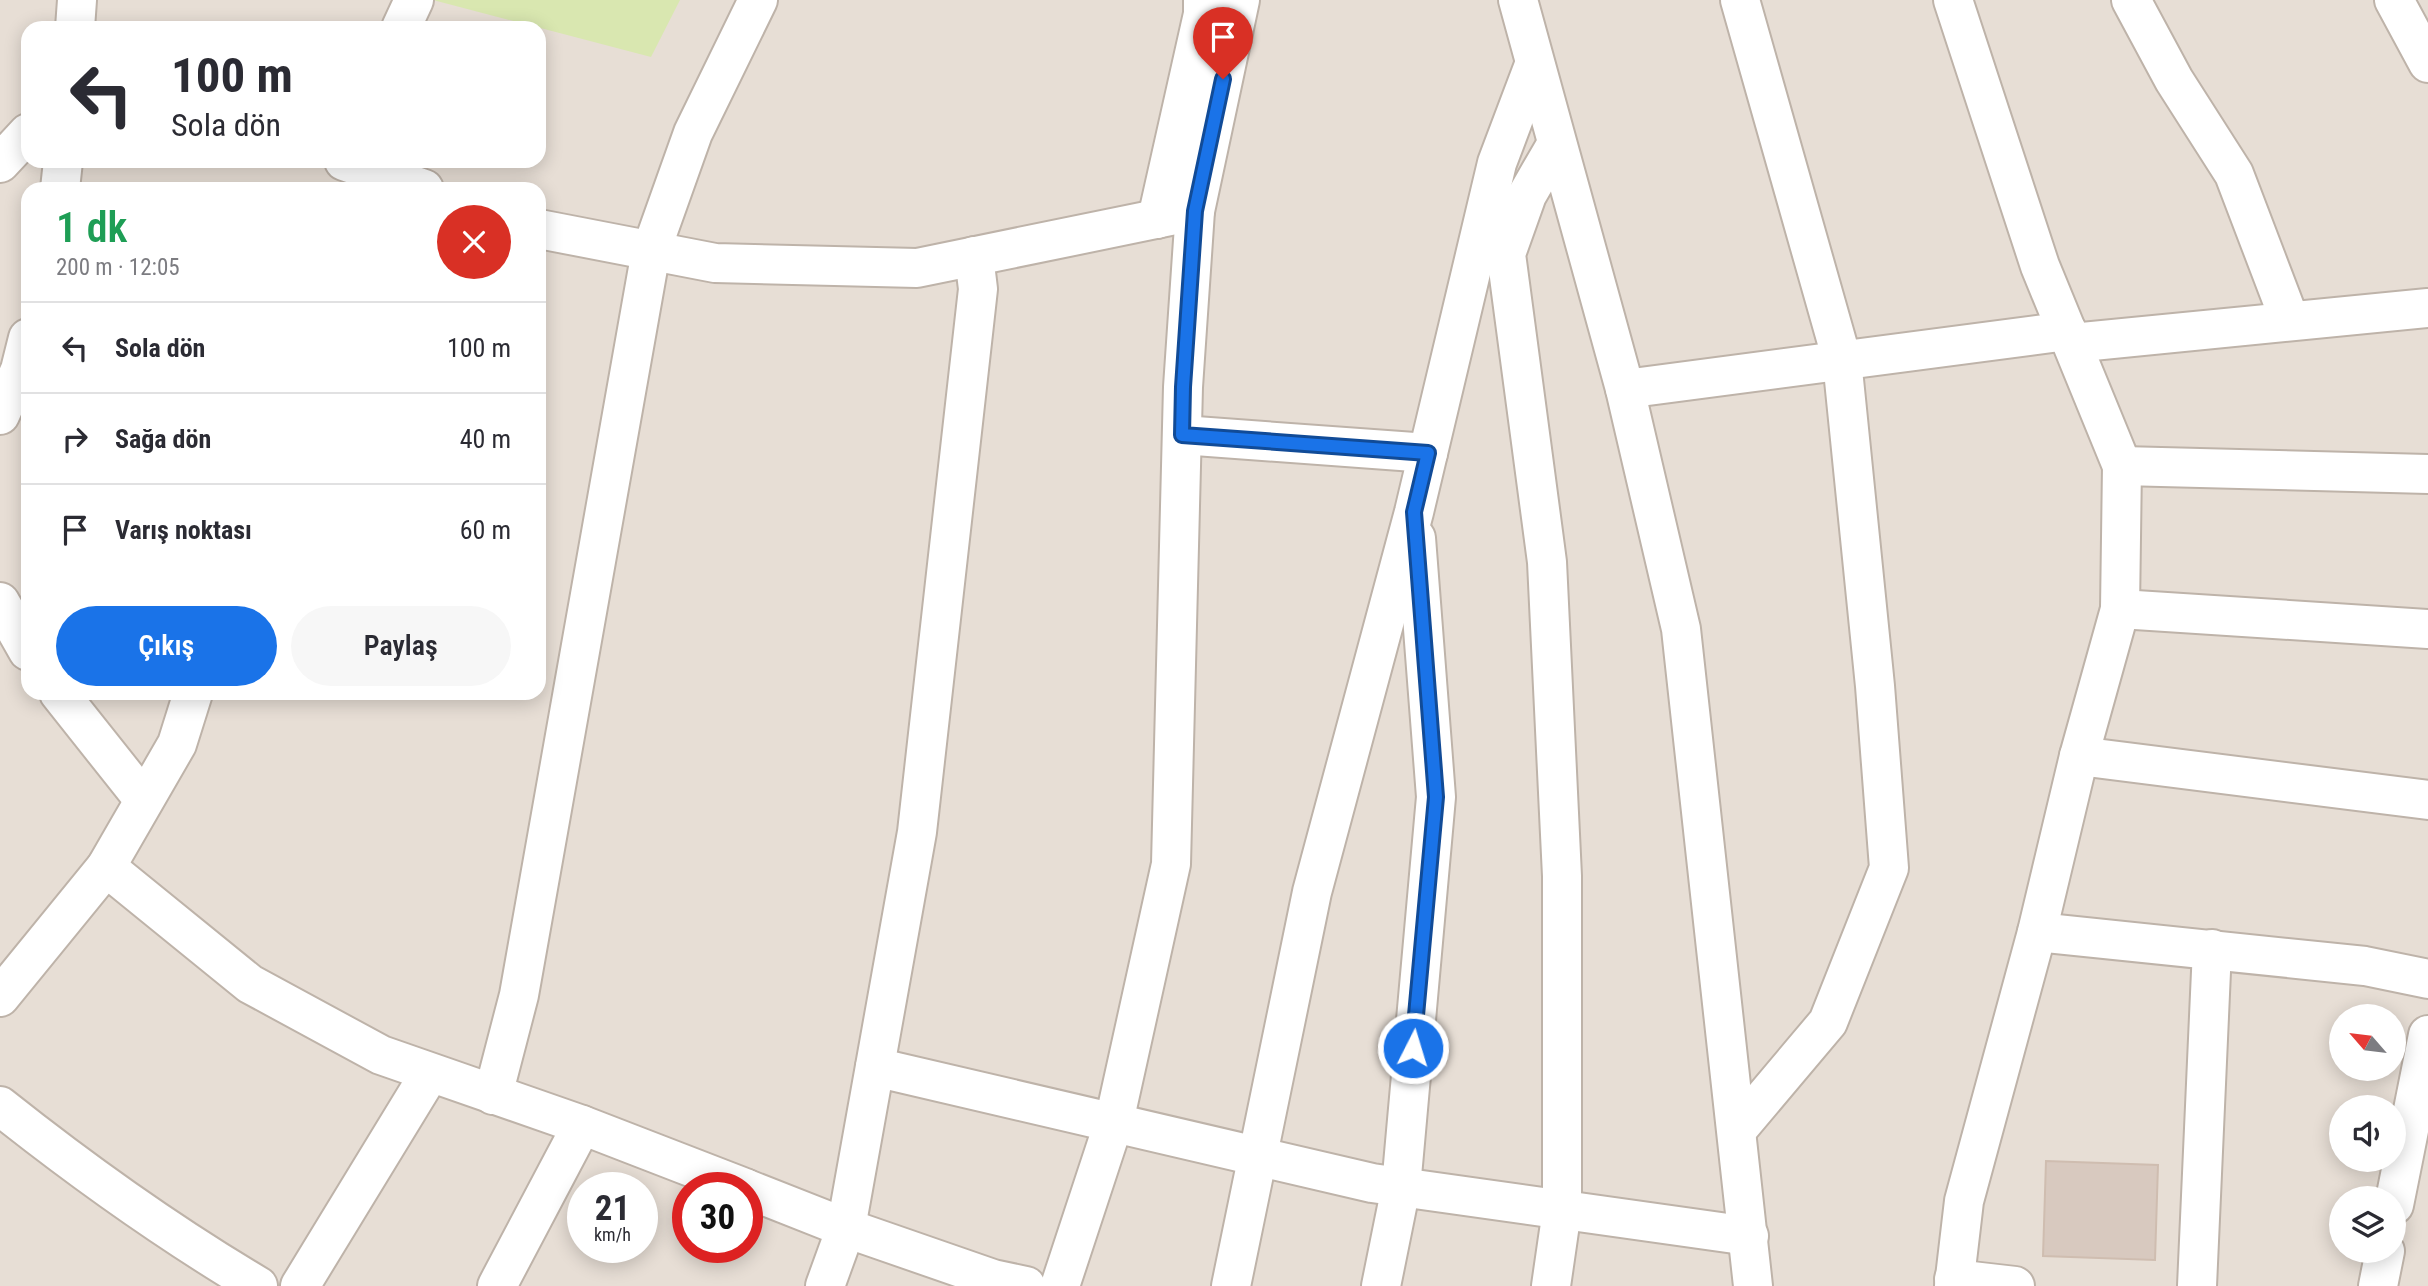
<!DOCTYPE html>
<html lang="tr">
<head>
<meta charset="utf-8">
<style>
  :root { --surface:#fff; --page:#f7f7f7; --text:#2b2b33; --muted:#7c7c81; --line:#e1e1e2; --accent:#1a73e8 }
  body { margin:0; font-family:"Roboto Condensed",sans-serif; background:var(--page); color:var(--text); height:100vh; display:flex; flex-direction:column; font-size:26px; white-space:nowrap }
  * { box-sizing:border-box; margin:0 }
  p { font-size:23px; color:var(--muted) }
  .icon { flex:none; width:38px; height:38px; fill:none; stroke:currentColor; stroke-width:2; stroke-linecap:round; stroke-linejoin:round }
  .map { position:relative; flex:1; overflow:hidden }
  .drawer { position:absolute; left:21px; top:182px; width:525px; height:518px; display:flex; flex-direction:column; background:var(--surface); border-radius:21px; box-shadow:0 4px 18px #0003 }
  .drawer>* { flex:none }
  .guide { position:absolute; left:21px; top:21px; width:525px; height:147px; border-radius:21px; box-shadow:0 4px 18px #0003; background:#fff; color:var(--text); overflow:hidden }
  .needle { width:46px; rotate:298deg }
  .fabs { position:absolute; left:2329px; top:1004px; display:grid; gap:14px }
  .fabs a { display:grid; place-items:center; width:77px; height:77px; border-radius:50%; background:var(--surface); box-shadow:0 4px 18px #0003; font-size:35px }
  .speed { position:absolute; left:567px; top:1172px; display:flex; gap:14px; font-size:35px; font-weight:700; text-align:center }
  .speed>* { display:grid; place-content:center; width:91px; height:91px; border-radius:50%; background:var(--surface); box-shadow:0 4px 18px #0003; line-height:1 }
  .speed small { font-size:18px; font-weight:400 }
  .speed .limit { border:10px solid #d22; background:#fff; color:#111 }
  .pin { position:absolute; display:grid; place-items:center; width:60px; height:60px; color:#fff; margin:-72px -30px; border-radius:50% 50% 50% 0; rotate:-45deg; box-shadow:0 0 7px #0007 }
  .pin .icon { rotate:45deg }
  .me { position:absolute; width:77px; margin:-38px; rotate:5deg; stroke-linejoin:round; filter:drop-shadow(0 0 5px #0008) }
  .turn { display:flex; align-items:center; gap:24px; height:147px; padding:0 35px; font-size:32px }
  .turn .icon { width:91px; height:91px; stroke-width:2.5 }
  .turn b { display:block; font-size:49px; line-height:60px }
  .round { display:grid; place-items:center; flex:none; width:74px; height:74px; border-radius:37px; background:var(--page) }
  .summary { display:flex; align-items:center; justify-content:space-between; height:119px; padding:0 35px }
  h1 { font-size:42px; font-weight:600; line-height:52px; color:#1e9e55 }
  .action { display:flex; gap:14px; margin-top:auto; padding:14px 35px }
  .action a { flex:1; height:80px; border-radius:42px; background:var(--accent); color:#fff; font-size:28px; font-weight:600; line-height:80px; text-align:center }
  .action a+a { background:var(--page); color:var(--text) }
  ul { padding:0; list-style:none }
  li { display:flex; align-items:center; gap:21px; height:91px; padding:0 35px; border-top:2px solid var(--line) }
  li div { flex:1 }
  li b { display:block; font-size:26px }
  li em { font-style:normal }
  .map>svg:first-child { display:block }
  .residential { fill:#e7ded5; fill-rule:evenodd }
  .green { fill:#d9e7b0 }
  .building { fill:#d8c9bf; stroke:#cfbdb0; stroke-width:2 }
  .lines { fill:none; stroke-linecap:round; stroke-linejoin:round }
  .minor-casing { stroke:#beb3a9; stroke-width:42 }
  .tertiary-casing { stroke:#beb3a9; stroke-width:42 }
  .minor { stroke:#fff; stroke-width:38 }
  .tertiary { stroke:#fff; stroke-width:38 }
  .route-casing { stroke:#114b97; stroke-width:18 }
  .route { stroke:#1a73e8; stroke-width:12 }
</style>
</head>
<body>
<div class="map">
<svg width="2428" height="1286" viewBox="0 0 2428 1286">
  <rect width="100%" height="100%" fill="#f3ede7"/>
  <path class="residential" d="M0,0H2428V1286H0ZM28,28H539V161H28ZM28,189H539V693H28ZM2342,1017H2394V1069H2342ZM2342,1108H2394V1160H2342ZM583,1188H642V1248H583ZM688,1188H747V1248H688ZM2342,1199H2394V1251H2342Z"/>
  <path class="green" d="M433,0H680L651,57Z"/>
  <path class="building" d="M2046,1161L2158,1165L2155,1260L2043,1256Z"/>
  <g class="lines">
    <defs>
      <g id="minor">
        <path d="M1953,0L2040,266L2122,466L2120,609L2079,756L2037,932L1964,1201L1954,1286"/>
        <path d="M2131,0L2174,80L2234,174L2290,321"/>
        <path d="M2394,0L2428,63"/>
        <path d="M75,28L77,0"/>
        <path d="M401,28L414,0"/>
        <path d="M344,161L424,189"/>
        <path d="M0,163L28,133"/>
        <path d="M60,189L63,161"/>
        <path d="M1157,219L1203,14V0"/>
        <path d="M539,229L715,263L917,268L1195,211"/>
        <path d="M2072,343L2428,308"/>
        <path d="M1625,389L2067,331"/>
        <path d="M0,415L20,370L28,338"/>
        <path d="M1182,435L1428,453"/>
        <path d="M2122,466L2428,474"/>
        <path d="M0,602L28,651"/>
        <path d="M2120,609L2428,629"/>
        <path d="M59,693L144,800"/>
        <path d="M2079,756L2428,800"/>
        <path d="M106,867L250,984L381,1055L582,1125L745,1188"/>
        <path d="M2037,932L2365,966L2428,979"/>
        <path d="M0,997L106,867L177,744L193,693"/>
        <path d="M875,1067L1372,1183L1749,1236"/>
        <path d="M493,1095L519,995L651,251L693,133L758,0"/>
        <path d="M0,1106C83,1172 167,1232 258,1286"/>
        <path d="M1737,1130L1828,1022L1889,868L1875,686L1842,360L1740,0"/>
        <path d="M747,1189L846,1228L993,1279L1026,1286"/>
        <path d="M2394,1205L2428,1035"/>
        <path d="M1954,1279L2015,1286"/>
        <path d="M300,1286L430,1073"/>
        <path d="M497,1286L582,1125"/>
        <path d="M825,1286L846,1228L917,832L978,289L974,256"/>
        <path d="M1060,1286L1114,1122L1171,864L1183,387L1195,211L1240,0"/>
        <path d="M1231,1286L1312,892L1414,512L1497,163L1534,65"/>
        <path d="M1381,1286L1401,1187L1436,797L1416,538"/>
        <path d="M1551,1286L1562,1210V876L1547,562L1506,254L1527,195L1556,145"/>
        <path d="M2197,1286L2212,949"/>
        <path d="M2378,1286L2385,1251"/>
      </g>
      <path id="tertiary" d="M1518,0L1625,389L1681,629L1753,1286"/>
    </defs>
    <use href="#minor" class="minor-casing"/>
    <use href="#tertiary" class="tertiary-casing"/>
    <use href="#minor" class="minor"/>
    <use href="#tertiary" class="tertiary"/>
  </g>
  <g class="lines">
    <defs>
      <path id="route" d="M1223,79L1195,211L1183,387L1182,435L1428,453L1414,512L1436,797L1413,1048"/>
    </defs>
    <use href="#route" class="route-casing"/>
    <use href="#route" class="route"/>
  </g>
</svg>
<div class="fabs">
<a><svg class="needle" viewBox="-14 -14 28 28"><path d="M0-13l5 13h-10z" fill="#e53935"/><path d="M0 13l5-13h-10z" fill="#7c7c81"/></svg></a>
<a><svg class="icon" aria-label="sound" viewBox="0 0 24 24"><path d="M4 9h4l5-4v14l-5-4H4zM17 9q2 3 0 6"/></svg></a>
<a><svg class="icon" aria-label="layers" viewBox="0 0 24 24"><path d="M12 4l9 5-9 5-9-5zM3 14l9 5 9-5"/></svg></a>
</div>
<div class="speed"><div>21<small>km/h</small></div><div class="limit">30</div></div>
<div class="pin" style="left:1223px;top:79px;background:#d93025"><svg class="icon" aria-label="arrive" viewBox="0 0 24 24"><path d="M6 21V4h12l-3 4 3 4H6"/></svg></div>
<svg class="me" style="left:1413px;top:1048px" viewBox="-20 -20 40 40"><circle r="17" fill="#1a73e8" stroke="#fff" stroke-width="3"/><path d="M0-11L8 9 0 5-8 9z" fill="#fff"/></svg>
<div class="guide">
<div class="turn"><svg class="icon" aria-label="left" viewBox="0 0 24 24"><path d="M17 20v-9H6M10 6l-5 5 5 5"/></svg><div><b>100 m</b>Sola dön</div></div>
</div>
<section class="drawer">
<div class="summary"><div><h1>1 dk</h1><p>200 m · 12:05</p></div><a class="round" style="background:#d93025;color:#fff"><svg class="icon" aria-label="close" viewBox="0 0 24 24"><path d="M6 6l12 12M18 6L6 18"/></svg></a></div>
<ul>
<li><svg class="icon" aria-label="left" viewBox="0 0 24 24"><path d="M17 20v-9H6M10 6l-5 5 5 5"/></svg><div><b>Sola dön</b></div><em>100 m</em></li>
<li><svg class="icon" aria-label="right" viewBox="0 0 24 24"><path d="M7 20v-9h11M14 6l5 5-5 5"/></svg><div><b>Sağa dön</b></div><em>40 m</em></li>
<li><svg class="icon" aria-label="arrive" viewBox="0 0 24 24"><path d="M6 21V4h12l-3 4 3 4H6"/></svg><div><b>Varış noktası</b></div><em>60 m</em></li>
</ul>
<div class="action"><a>Çıkış</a><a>Paylaş</a></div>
</section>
</div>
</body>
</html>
